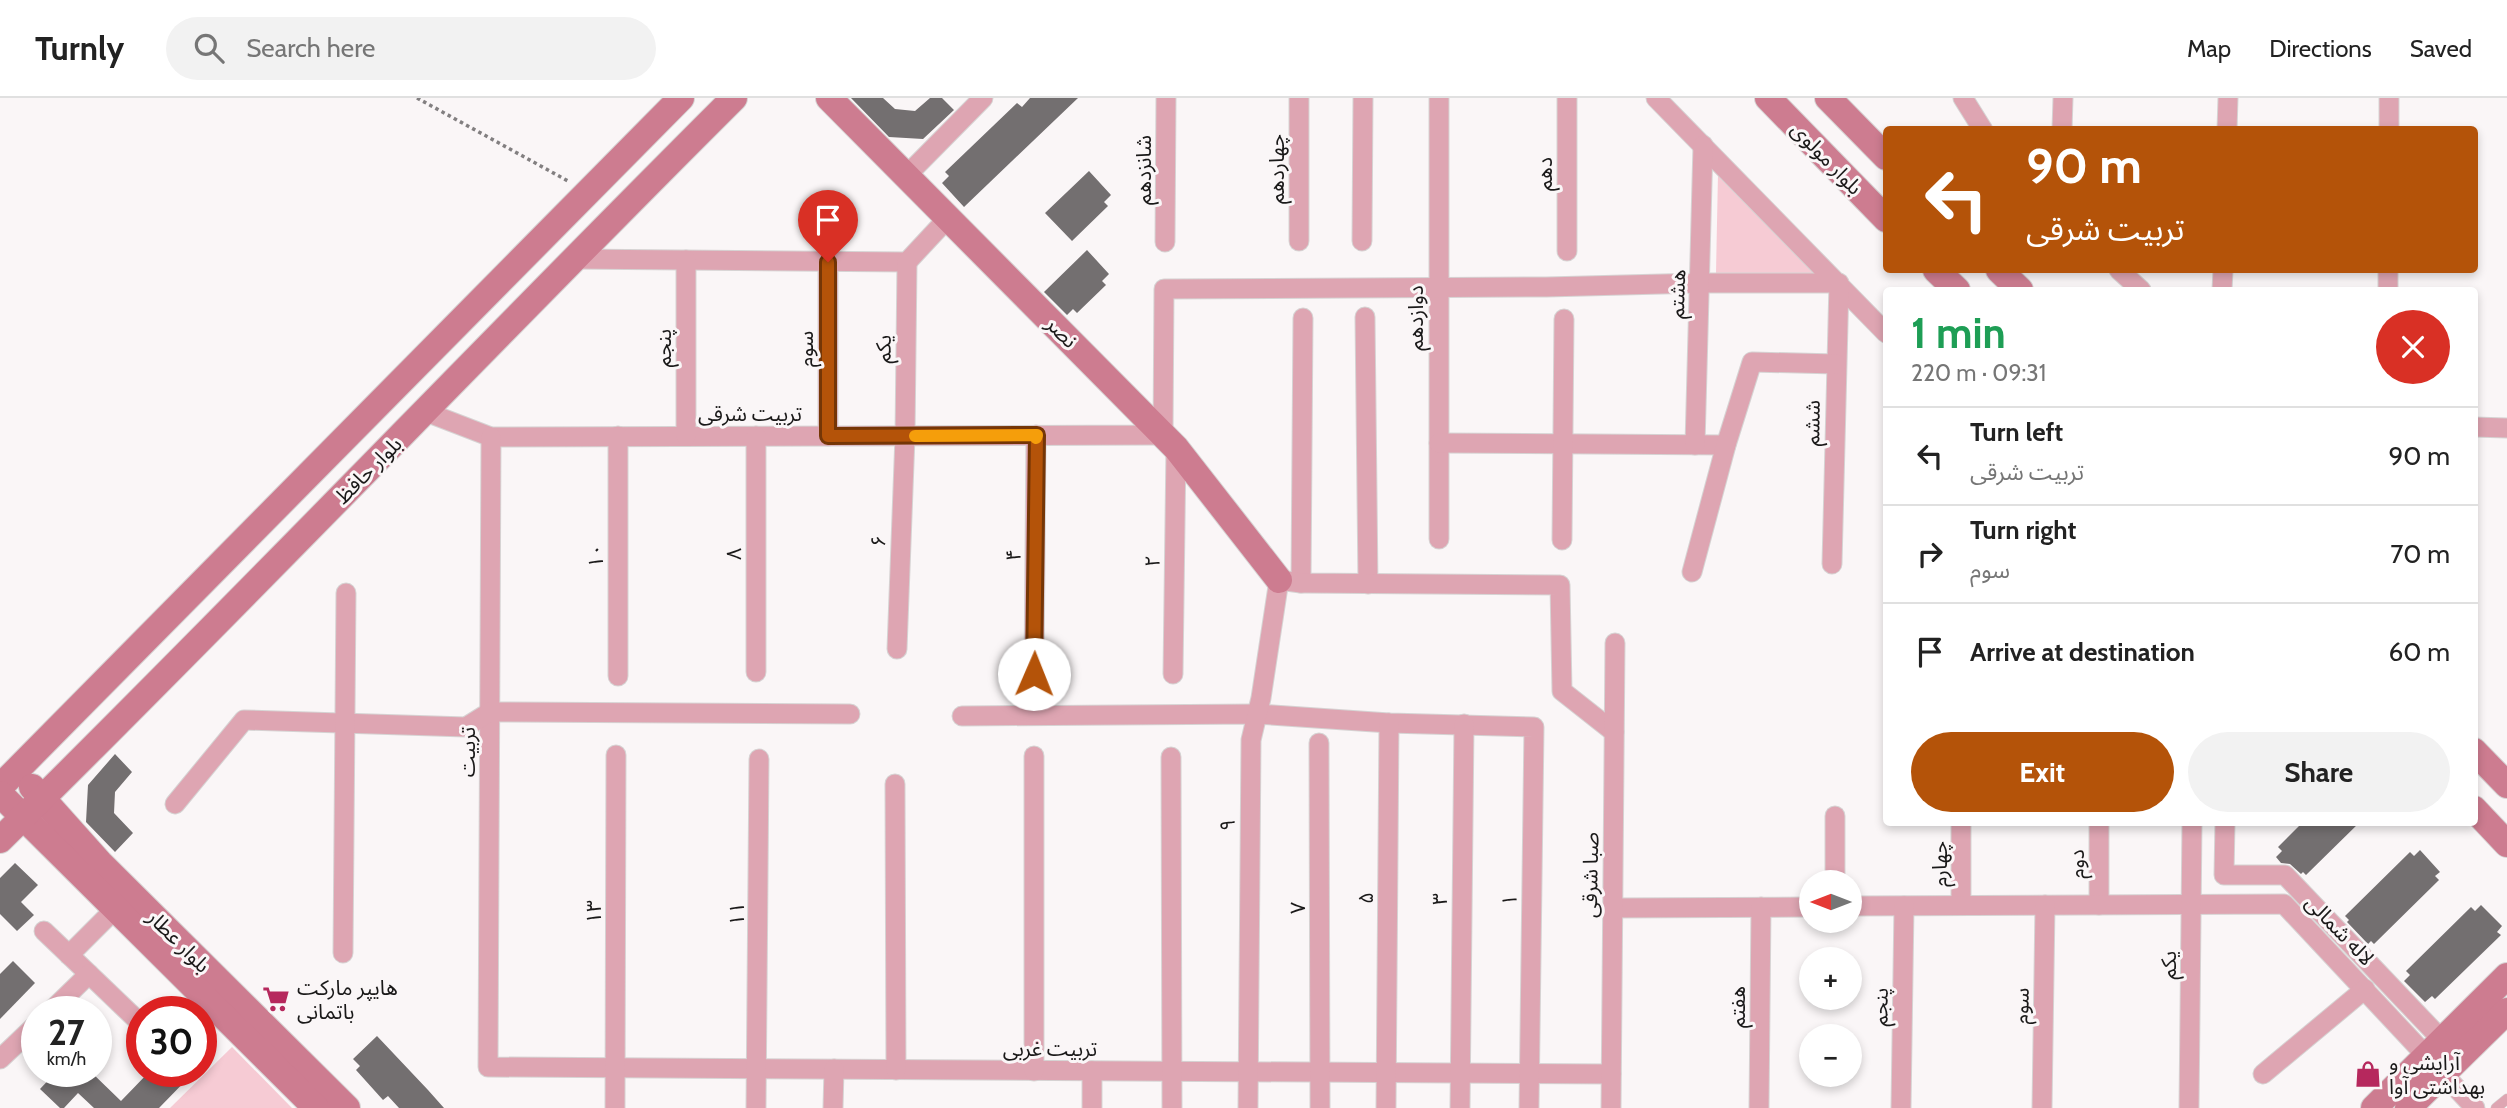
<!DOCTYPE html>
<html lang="en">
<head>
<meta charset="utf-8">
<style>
  :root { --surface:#fff; --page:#f2f2f2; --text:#222; --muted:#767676; --line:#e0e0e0; --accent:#b45309 }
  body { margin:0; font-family:Cabin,"Noto Sans Arabic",sans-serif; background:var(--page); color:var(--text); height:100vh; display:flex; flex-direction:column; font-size:26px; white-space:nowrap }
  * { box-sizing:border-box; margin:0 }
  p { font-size:23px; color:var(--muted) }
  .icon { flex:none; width:38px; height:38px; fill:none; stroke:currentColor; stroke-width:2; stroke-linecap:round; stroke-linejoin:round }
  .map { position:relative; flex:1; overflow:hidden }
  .sheet { position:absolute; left:1883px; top:189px; width:595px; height:539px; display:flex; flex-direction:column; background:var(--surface); border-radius:7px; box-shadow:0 4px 10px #0003 }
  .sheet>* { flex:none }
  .top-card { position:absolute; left:1883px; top:28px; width:595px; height:147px; border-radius:7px; box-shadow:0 4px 10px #0003; background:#b45309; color:#fff; overflow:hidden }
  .needle { width:46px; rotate:270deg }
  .fabs { position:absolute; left:1799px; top:772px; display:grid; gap:14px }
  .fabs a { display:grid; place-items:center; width:63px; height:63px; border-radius:50%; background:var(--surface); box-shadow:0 4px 10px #0003; font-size:35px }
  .speed { position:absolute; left:21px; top:898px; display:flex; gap:14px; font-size:35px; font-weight:700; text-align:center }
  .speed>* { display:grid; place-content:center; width:91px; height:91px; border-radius:50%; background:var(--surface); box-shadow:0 4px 10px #0003; line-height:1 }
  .speed small { font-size:18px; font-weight:400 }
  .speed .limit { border:10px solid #d22; background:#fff; color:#111 }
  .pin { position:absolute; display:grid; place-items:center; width:60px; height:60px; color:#fff; margin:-72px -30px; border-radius:50% 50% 50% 0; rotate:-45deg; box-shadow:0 0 7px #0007 }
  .pin .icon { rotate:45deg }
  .me { position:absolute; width:77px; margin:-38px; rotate:1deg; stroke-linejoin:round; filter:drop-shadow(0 0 5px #0008) }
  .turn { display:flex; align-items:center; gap:24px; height:147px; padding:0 28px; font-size:32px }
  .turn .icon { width:91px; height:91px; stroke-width:2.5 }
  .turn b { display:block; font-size:49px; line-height:60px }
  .round { display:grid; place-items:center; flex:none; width:74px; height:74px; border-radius:37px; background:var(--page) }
  .headline { display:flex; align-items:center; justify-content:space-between; height:119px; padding:0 28px }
  h1 { font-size:42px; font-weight:800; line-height:52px; color:#1e9e55 }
  .cta { display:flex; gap:14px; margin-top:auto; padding:14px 28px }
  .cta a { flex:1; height:80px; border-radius:42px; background:var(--accent); color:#fff; font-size:28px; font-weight:800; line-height:80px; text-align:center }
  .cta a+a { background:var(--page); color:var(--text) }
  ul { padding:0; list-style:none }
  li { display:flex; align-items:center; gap:21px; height:98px; padding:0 28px; border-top:2px solid var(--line) }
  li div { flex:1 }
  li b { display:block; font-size:26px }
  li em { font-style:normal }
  header { display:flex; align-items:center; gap:42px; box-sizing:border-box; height:98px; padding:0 35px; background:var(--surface); border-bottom:2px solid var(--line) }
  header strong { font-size:33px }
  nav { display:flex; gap:38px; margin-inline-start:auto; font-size:24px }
  .search { width:490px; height:63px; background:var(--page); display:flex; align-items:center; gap:18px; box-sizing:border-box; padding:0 24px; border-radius:38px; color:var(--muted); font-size:26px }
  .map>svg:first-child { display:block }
  .green { fill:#f6cbd4 }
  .building { fill:#736f70 }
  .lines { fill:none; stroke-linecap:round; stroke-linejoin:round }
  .lane-casing { stroke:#d6d3d3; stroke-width:11 }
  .street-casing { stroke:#d6d3d3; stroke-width:21 }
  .secondary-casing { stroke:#d6d3d3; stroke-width:28 }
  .path { stroke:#827f80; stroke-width:3.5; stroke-dasharray:3.5 3.5; stroke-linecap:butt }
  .lane { stroke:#dea5b2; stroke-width:10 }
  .street { stroke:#dea5b2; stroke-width:19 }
  .secondary { stroke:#cd7c90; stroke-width:26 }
  .route-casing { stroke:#753606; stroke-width:18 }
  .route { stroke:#b45309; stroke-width:12 }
  .slow { stroke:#f59e0b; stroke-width:12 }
  .labels { text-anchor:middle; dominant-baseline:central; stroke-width:6; stroke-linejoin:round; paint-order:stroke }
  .street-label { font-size:21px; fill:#1a1919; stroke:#faf6f7 }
  .poi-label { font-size:21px; fill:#1a1919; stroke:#faf6f7; text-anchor:start }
</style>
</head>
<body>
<header>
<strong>Turnly</strong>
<div class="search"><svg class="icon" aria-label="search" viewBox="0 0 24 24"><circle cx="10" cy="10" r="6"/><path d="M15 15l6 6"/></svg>Search here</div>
<nav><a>Map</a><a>Directions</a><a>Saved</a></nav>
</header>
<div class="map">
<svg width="2507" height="1010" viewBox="0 0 2507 1010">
  <rect width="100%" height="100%" fill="#faf6f7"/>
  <g class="green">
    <path d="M1718,76L1816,176L1716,175Z"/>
    <path d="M232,949L292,1010H170Z"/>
  </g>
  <g class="building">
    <path d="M851,0H883L895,11L915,13L930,0H942L954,12L923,41L889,39Z"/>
    <path d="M1030,0H1078L964,109L942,85L949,78L945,74L1017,5L1022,9Z"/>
    <path d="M1089,73L1111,97L1104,104L1108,108L1072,143L1045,115Z"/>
    <path d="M1087,152L1109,176L1102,183L1106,187L1077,215L1073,211L1067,217L1044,194Z"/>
    <path d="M115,656L132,674L115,694L114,715L133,735L115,754L86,724L88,687Z"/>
    <path d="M2303,724H2360L2306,777L2303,774L2301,776L2290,766L2281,765L2276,759L2282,753L2278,749Z"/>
    <path d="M2420,752L2440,774L2435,778L2439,782L2374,846L2371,843L2368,846L2347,824L2349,822L2345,818L2410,754L2414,758Z"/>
    <path d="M15,765L38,787L21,804L34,817L17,833L0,816V780Z"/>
    <path d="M2481,807L2502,828L2497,834L2501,837L2435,901L2432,898L2425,904L2404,883L2410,877L2406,873L2471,809L2475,813Z"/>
    <path d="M13,863L35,885L0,921V876Z"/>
    <path d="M377,938L428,992L444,1010H399L388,998L383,1002L356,972L360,968L353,961Z"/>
    <path d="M57,973H90L121,1003L150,973H195L159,1010H94L78,995L64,1010H60L40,991Z"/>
  </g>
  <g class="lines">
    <defs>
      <path id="lane" d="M2496,1010L2507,1001"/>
      <g id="street">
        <path d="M1439,0V441"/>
        <path d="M1567,0V153"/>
        <path d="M1656,0L1886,235"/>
        <path d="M1963,0L1983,32"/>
        <path d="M2062,32L2063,0"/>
        <path d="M2227,32L2228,0"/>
        <path d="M2389,32V0"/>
        <path d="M906,78L983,0"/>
        <path d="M1299,143V0"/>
        <path d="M1362,143L1363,0"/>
        <path d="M1165,144L1166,0"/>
        <path d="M572,161L907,164L948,120"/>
        <path d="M2119,172L2141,192"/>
        <path d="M2222,192L2223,172"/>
        <path d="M2388,192V172"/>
        <path d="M1365,219L1368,486"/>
        <path d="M426,314L491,339L1163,337L1164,191L1546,189L1701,185H1839L1832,466"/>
        <path d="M2474,329L2507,330"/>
        <path d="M618,338V578"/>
        <path d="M686,338V162"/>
        <path d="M756,338V574"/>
        <path d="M828,338V164"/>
        <path d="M491,339L488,969L1611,976"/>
        <path d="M1439,345L1726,347"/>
        <path d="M1695,347L1703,47"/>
        <path d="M1562,442L1564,221"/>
        <path d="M1692,474L1726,347L1752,264L1836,266"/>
        <path d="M1301,485L1303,220"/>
        <path d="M897,551L905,338L907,164"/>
        <path d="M1034,576L1036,337"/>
        <path d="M1173,576L1176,350"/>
        <path d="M962,618L1257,616L1389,625L1534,629L1529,1010"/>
        <path d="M1319,645L1320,1010"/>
        <path d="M1034,658V973"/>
        <path d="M1171,659L1172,1010"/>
        <path d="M895,686L896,972"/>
        <path d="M175,706L244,622L466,629L490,614L850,616"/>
        <path d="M1835,718V784"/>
        <path d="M1961,724V807"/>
        <path d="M2225,724L2224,777H2285L2442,942"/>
        <path d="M2099,807V724"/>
        <path d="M1850,808L2284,806L2475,1010"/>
        <path d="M1613,810L1811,809"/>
        <path d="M44,833L89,876"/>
        <path d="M343,855L346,495"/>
        <path d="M69,857L115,811"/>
        <path d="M50,914L89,876L136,921"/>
        <path d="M0,961L37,926"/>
        <path d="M2263,976L2365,891"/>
        <path d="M615,1010L616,657"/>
        <path d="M756,1010L759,661"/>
        <path d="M833,1010L834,971"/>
        <path d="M1092,1010V973"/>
        <path d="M1248,1010L1251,642L1261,600L1279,482L1301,485L1560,487L1562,593L1614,634"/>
        <path d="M1386,1010L1389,625"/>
        <path d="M1460,1010L1464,626"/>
        <path d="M1611,1010L1615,545"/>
        <path d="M1759,1010L1761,809"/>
        <path d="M1901,1010L1904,808"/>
        <path d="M2042,1010L2045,807"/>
        <path d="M2189,1010L2192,724"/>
      </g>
      <g id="secondary">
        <path d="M829,0L1176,350L1279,482"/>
        <path d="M1768,0L1886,121"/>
        <path d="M1828,0L1886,59"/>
        <path d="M1936,172L1957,192"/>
        <path d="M1999,172L2020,192"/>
        <path d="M2474,653L2507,687"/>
        <path d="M0,689L681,0"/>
        <path d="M32,689L100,765L347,1010"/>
        <path d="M0,696L316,1010"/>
        <path d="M2474,711L2507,746"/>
        <path d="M0,742C248,498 488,245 734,0"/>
        <path d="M2374,1010L2507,878"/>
        <path d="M2408,1010L2507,913"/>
      </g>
    </defs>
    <use href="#lane" class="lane-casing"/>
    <use href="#street" class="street-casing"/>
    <use href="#secondary" class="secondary-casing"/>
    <path class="path" d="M417,0L568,83"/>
    <use href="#lane" class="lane"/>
    <use href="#street" class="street"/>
    <use href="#secondary" class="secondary"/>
  </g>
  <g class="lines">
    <defs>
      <path id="route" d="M828,164V338L1037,337L1034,576"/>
    </defs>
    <use href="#route" class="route-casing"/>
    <use href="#route" class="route"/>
    <path class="slow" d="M915,338L1037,337L1036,340"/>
  </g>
  <defs>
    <symbol id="supermarket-bare" viewBox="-9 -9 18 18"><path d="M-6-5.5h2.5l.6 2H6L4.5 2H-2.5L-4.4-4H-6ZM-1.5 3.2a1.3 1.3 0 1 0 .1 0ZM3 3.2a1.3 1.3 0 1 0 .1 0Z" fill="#b6285d" stroke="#faf6f7" stroke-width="2.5" paint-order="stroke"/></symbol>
    <symbol id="shop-bare" viewBox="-9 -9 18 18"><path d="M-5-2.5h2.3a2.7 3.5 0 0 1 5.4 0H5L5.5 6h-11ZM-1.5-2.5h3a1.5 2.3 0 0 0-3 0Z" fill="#b6285d" stroke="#faf6f7" stroke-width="2.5" paint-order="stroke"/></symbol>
  </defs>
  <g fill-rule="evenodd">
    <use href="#supermarket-bare" x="257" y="882" width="38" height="38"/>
    <use href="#shop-bare" x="2349" y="957" width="38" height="38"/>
  </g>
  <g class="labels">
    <g class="street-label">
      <text transform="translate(1827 60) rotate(46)">بلوار مولوی</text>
      <text transform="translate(1276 71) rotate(-90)">چهاردهم</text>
      <text transform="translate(1143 72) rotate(-90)">شانزدهم</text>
      <text transform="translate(1544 76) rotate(-90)">دهم</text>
      <text transform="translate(1677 196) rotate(-88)">هشتم</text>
      <text transform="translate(1415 220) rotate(-90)">دوازدهم</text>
      <text transform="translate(1062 234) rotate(45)">نصر</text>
      <text transform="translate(663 250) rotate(-90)">پنجم</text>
      <text transform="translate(805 251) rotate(-90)">سوم</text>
      <text transform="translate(883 251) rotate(-89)">یکم</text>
      <text x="750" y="315">تربیت شرقی</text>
      <text transform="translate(1812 325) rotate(-89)">ششم</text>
      <text transform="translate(368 372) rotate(-45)">بلوار حافظ</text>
      <text transform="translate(878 443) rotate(-88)">۶</text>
      <text transform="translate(733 456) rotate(-90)">۸</text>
      <text transform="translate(1013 457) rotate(-89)">۴</text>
      <text transform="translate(595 458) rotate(-90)">۱۰</text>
      <text transform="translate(1152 463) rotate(-89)">۲</text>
      <text transform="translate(467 654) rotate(-90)">تربیت</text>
      <text transform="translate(1227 727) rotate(-89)">۹</text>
      <text transform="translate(1939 766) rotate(-90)">چهارم</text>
      <text transform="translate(2076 766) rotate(-90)">دوم</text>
      <text transform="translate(1590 777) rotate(-89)">صبا شرقی</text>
      <text transform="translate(1365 800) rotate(-90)">۵</text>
      <text transform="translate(1439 801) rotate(-90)">۳</text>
      <text transform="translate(1509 802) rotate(-89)">۱</text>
      <text transform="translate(1297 810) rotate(-90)">۷</text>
      <text transform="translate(593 814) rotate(-90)">۱۳</text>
      <text transform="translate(736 816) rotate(-90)">۱۱</text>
      <text transform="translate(2340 832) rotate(46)">لاله شمالی</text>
      <text transform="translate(179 843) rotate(45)">بلوار عطار</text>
      <text transform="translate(2168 867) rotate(-90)">یکم</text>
      <text transform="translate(2021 908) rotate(-89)">سوم</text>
      <text transform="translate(1737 909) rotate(-90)">هفتم</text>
      <text transform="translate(1880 909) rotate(-89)">پنجم</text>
      <text x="1050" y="950">تربیت غربی</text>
    </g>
    <g class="poi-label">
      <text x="297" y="889">هایپر مارکت<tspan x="297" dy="24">باتمانی</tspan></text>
      <text x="2389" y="964">آرایشی و<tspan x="2389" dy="24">بهداشتی آوا</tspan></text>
    </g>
  </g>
</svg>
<div class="fabs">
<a><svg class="needle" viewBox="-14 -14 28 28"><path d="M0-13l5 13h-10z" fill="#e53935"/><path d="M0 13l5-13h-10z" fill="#767676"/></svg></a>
<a>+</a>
<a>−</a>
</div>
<div class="speed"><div>27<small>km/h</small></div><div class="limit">30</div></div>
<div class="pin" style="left:828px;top:164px;background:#d93025"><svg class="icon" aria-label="arrive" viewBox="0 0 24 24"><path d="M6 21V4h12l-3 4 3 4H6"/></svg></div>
<svg class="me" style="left:1034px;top:576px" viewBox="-20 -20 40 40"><circle r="19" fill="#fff"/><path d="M0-13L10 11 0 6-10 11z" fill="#b45309"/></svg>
<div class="top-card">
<div class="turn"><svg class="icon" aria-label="left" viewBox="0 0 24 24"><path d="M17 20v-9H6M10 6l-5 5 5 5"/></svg><div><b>90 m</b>تربیت شرقی</div></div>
</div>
<section class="sheet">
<div class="headline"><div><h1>1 min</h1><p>220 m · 09:31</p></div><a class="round" style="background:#d93025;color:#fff"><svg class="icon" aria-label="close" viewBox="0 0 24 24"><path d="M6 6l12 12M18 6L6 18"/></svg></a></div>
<ul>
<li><svg class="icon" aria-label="left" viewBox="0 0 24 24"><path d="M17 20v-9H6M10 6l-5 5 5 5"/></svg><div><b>Turn left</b><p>تربیت شرقی</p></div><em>90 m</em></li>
<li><svg class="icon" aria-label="right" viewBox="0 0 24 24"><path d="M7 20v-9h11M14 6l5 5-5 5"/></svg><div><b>Turn right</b><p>سوم</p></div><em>70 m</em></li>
<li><svg class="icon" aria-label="arrive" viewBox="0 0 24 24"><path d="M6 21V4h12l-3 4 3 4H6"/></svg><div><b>Arrive at destination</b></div><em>60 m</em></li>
</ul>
<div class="cta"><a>Exit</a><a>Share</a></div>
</section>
</div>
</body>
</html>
